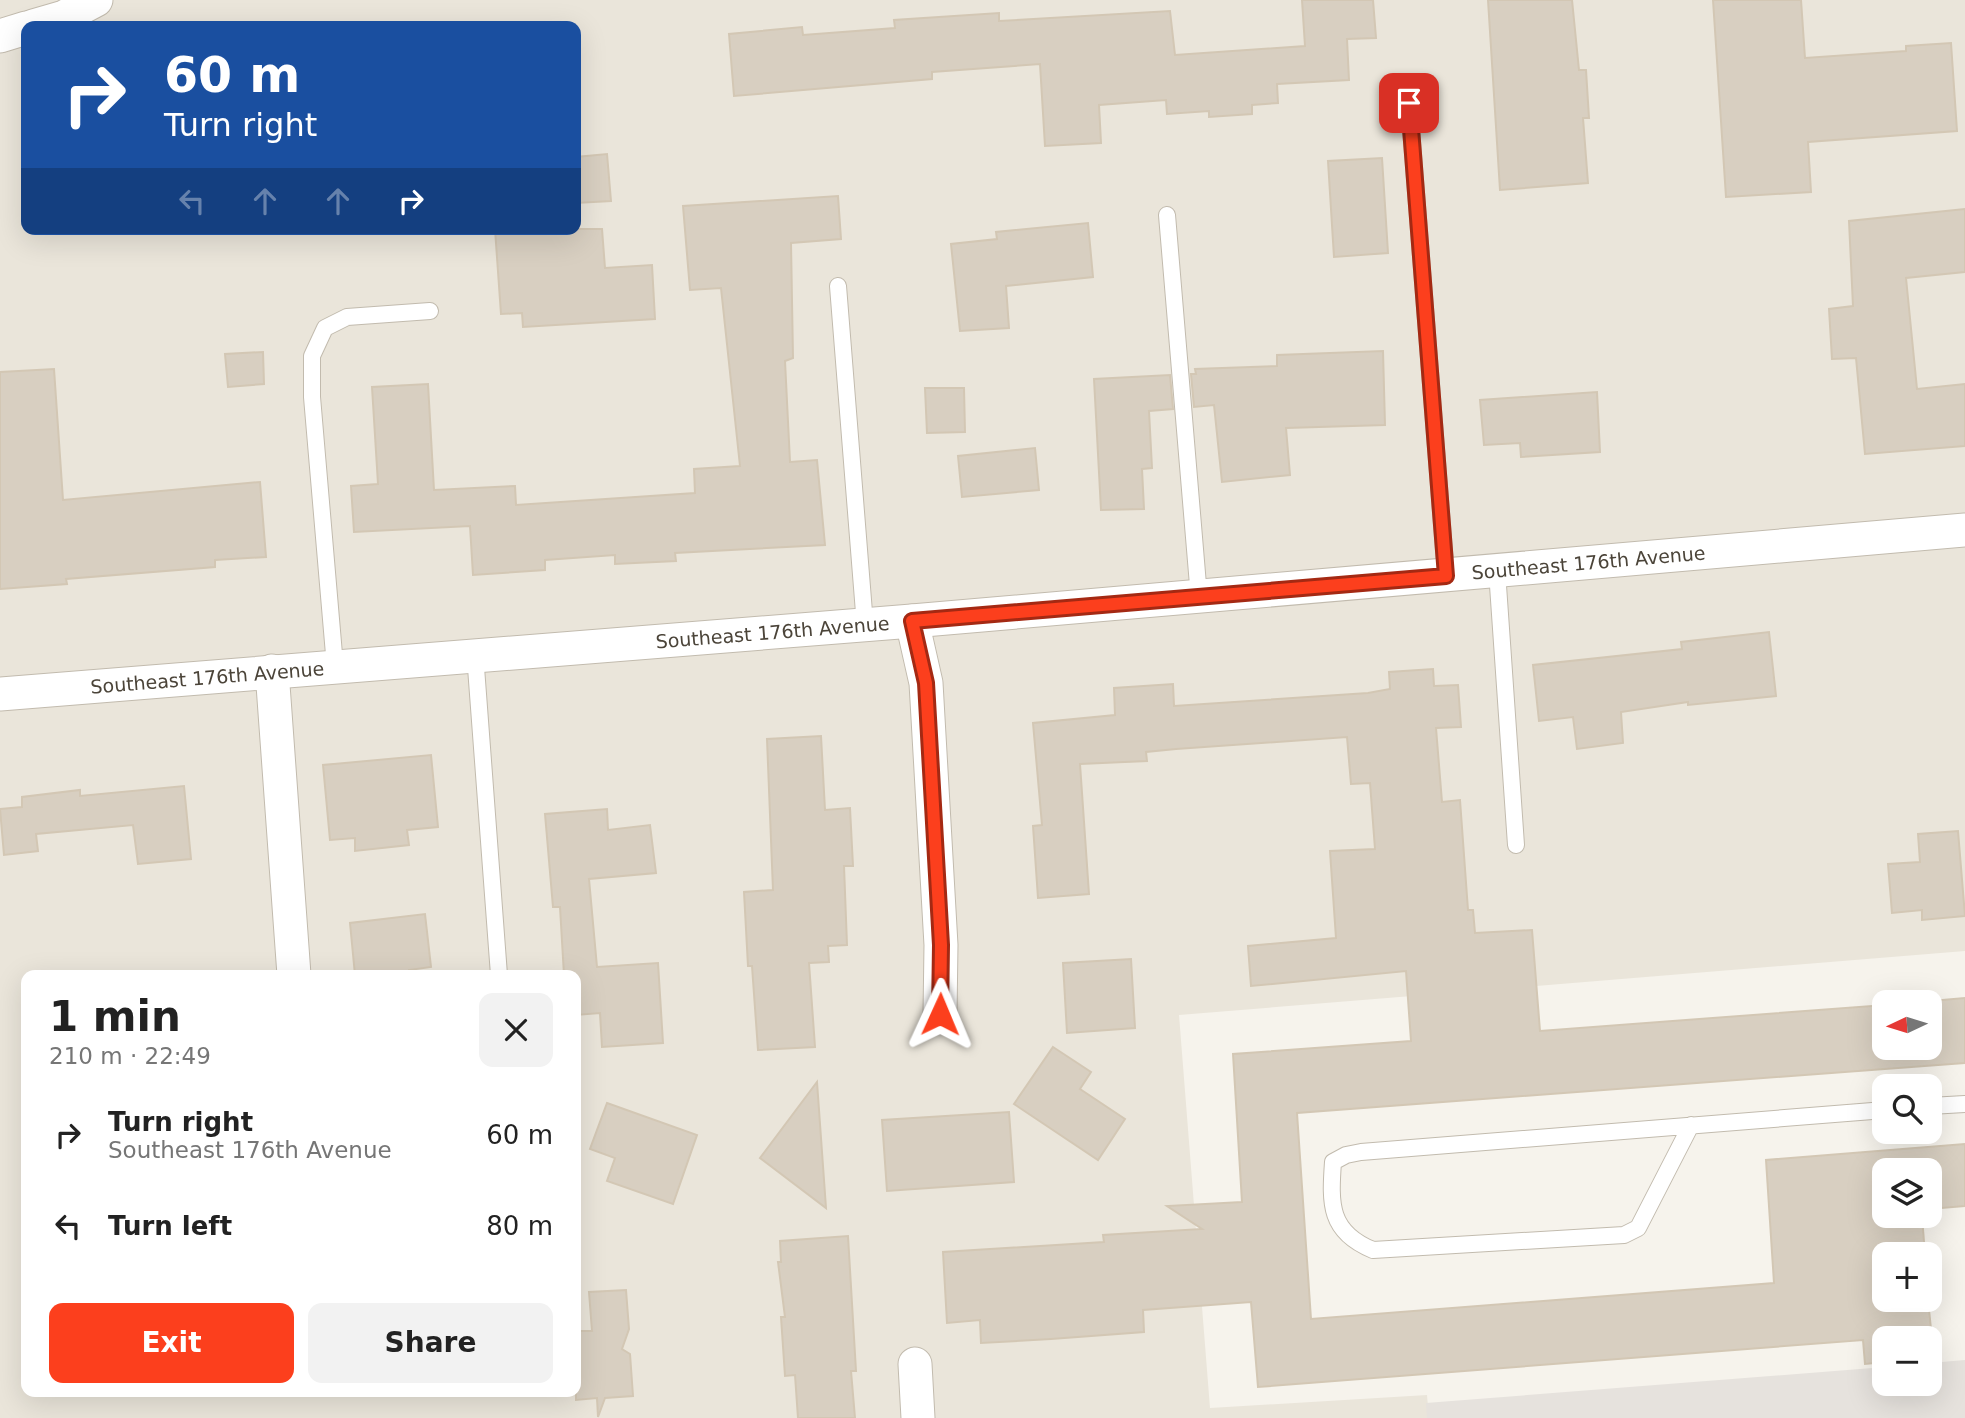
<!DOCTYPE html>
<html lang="en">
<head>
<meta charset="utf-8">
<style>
  :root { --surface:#fff; --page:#f2f2f2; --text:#222; --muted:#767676; --accent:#fc3f1d }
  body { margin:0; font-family:"DejaVu Sans",sans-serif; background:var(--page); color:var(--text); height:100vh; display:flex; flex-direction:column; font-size:26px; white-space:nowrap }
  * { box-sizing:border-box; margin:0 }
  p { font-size:23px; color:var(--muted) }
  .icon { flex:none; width:38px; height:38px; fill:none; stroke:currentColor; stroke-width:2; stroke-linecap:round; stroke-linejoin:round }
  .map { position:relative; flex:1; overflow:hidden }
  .sheet { position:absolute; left:21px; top:970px; width:560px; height:427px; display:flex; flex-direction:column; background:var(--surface); border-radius:14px; box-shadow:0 7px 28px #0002 }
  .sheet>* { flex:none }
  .banner { position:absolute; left:21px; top:21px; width:560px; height:214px; border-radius:14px; box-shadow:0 7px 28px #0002; background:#1a4fa0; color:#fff; overflow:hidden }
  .needle { width:46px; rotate:266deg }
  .tools { position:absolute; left:1872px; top:990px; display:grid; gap:14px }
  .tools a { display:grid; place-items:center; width:70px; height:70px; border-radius:14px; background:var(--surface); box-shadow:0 7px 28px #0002; font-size:35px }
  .pin { position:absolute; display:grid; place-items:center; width:60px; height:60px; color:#fff; margin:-30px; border-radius:14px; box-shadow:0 4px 10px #0006 }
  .me { position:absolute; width:77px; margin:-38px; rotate:1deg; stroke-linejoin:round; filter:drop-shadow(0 0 5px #0008) }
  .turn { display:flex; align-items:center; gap:24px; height:147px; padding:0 28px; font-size:32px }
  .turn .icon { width:91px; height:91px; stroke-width:2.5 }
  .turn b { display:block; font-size:49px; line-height:60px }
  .lanes { display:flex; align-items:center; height:66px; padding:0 28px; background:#0003; justify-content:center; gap:35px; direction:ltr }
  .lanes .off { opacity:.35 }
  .round { display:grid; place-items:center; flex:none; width:74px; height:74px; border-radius:14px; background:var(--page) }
  .headline { display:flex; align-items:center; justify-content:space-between; height:119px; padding:0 28px }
  h1 { font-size:42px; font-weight:800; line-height:52px }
  .button { display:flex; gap:14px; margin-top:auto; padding:14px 28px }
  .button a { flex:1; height:80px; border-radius:14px; background:var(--accent); color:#fff; font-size:28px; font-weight:800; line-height:80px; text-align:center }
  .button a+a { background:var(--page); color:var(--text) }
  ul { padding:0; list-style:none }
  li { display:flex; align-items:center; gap:21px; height:91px; padding:0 28px }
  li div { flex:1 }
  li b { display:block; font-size:26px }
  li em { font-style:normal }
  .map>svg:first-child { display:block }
  .residential { fill:#eae5da; fill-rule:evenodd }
  .industrial { fill:#e6e2dd }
  .building { fill:#d8cfc1; stroke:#d3c7b4; stroke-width:2 }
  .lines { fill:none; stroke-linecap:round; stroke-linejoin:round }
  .lane-casing { stroke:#c2bbae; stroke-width:18 }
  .street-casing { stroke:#c2bbae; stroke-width:35 }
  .lane { stroke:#fff; stroke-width:16 }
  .street { stroke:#fff; stroke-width:33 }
  .route-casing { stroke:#a42913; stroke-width:18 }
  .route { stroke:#fc3f1d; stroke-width:12 }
  .labels { text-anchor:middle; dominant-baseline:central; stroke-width:6; stroke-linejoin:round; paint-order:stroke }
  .street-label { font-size:19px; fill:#4b4439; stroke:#fff }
</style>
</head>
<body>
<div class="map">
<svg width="1965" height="1418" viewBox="0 0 1965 1418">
  <rect width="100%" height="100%" fill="#f6f3ec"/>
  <path class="residential" d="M0,0H1965V951L1179,1015L1210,1408L1427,1395L1429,1418H0ZM26,26H576V229H26ZM26,975H576V1391H26Z"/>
  <path class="industrial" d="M1965,1360V1418H1427L1426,1403L1885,1367V1384H1930V1363Z"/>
  <g class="building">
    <path d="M1302,0H1373L1376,38L1347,39L1349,80L1277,84L1278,103L1252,105V114L1209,117V111L1167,114L1166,100L1099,105L1101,143L1045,146L1040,64L932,72V79L734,96L729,34L802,27L803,35L895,28L894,20L999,13V21L1170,11L1175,55L1305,46Z"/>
    <path d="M1488,0H1572L1579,70H1586L1589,118H1583L1588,183L1500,190Z"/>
    <path d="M1713,0H1801L1805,58L1906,51V46L1951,43L1957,131L1808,142L1811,192L1726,197Z"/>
    <path d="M607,154L611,201L576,203V157Z"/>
    <path d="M1382,158L1388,253L1334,257L1328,161Z"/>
    <path d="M838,196L841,239L791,243L793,358L785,361L790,462L817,460L825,545L675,553L676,561L615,564V555L545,560V570L473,575L470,526L354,532L351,486L378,484L372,387L428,384L434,490L515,486L516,505L695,493L694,469L740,466L721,288L690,290L683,206Z"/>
    <path d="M1965,209V272L1906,278L1917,389L1965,384V446L1865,454L1856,358L1832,359L1829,309L1853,306L1849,221Z"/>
    <path d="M1088,223L1093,277L1006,286L1009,328L960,331L951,244L997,239L996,232Z"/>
    <path d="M495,229H602L605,268L652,265L655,319L523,327L522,313L501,314Z"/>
    <path d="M1383,351L1385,425L1286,428L1290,475L1222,482L1214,405L1194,407L1191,374H1196L1195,369L1277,366V355Z"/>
    <path d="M263,352L264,384L228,387L225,354Z"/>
    <path d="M54,369L63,500L260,482L266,557L215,560V567L66,579L67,584L0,589V372Z"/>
    <path d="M1170,375L1173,409L1149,411L1152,468L1142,469L1144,509L1101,510L1094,379Z"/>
    <path d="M925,388H964L965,432L927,433Z"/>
    <path d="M1597,392L1600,452L1521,457L1520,443L1484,445L1480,400Z"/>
    <path d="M1035,448L1039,490L962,497L958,456Z"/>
    <path d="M1769,632L1776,696L1688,705V702L1621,712L1623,743L1577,749L1573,717L1539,721L1533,665L1682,649L1681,642Z"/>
    <path d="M1433,669L1434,686L1458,685L1461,727L1436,728L1442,802L1460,800L1468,910H1473L1475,933L1532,930L1540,1031L1885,1005V1048H1930V1003H1908L1965,998V1063L1297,1113L1311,1319L1774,1283L1766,1160L1965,1144V1206L1930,1209V1171H1885V1216H1922L1925,1255H1885V1300H1928L1934,1358L1930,1359V1339H1885V1362L1865,1364L1863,1340L1258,1387L1251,1302L1143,1310L1144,1332L1051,1339L981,1343L980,1320L947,1323L943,1252L1104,1242L1103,1235L1202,1229L1167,1206L1242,1202L1233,1054L1411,1041L1406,971L1251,986L1248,946L1336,938L1330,851L1375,849L1370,783L1351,784L1347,737L1176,749L1146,752L1147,761L1080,764L1089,894L1038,898L1033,826L1042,825L1033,723L1115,715L1114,688L1173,684L1174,706L1368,693L1390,689L1389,672Z"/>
    <path d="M821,736L825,810L850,808L853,866H844L847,945L828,946L829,962L809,963L815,1047L758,1050L752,966H748L744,892L773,890L767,739Z"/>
    <path d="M431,755L438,827L407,830L409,845L355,851V838L330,840L323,765Z"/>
    <path d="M184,786L191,859L138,864L133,825L36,834L38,851L4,855L0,809L22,807V797L80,790V796Z"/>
    <path d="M607,809L608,830L650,825L656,873L589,879L597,967L658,963L663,1043L602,1047L600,1013L576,1015V975H564L560,907H553L545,814Z"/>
    <path d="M1958,831L1965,916L1922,920V910L1892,913L1888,864L1920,862L1918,834Z"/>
    <path d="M425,914L431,967L409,970V975H355L350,923Z"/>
    <path d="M1131,959L1135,1028L1067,1033L1063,963Z"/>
    <path d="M1053,1047L1091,1072L1080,1089L1125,1119L1098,1160L1014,1104Z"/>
    <path d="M817,1082L826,1208L760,1158Z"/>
    <path d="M607,1103L697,1135L673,1204L607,1181L615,1158L590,1149Z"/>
    <path d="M1009,1112L1014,1182L887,1191L882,1120Z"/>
    <path d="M848,1236L856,1371H851L855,1418H798L795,1375L785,1376L781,1317H785L778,1262H781L780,1241Z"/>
    <path d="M626,1290L629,1329L622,1349L630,1354L633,1396L605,1398L598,1417L597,1398L576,1400V1331H592L589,1292Z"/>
  </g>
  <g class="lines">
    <defs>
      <g id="lane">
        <path d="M1409,103L1446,576"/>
        <path d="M1167,215L1199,597"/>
        <path d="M838,286L865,625"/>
        <path d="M1497,571L1516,845"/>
        <path d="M475,654L499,975"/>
        <path d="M335,666L312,397V356L325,328L347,317L430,311"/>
        <path d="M1930,1106L1965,1104"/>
        <path d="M1691,1125L1638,1228L1624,1235L1373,1250C1329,1232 1330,1204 1333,1162L1346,1155L1361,1152L1885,1110"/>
      </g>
      <g id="street">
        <path d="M33,26L64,17L96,0"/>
        <path d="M0,36L26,28"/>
        <path d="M912,621L926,683L941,945L940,1014"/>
        <path d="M272,671L294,975"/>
        <path id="s1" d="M0,694L912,621L1965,530"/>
        <path d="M915,1364L918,1418"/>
      </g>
    </defs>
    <use href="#lane" class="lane-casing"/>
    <use href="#street" class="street-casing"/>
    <use href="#lane" class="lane"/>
    <use href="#street" class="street"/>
  </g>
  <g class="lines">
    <defs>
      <path id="route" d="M940,1014L941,945L926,683L912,621L1446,576L1409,103"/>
    </defs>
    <use href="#route" class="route-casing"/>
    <use href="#route" class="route"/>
  </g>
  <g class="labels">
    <g class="street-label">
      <text stroke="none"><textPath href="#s1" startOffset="1594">Southeast 176th Avenue</textPath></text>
      <text stroke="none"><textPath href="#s1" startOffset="775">Southeast 176th Avenue</textPath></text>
      <text stroke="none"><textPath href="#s1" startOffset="208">Southeast 176th Avenue</textPath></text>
    </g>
  </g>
</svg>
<div class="tools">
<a><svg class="needle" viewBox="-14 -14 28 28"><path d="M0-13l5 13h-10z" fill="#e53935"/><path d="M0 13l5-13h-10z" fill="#767676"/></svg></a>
<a><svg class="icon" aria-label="search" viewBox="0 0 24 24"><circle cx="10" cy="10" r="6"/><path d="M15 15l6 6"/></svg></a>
<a><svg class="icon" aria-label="layers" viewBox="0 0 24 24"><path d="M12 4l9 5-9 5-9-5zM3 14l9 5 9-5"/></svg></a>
<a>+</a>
<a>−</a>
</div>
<div class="pin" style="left:1409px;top:103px;background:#d93025"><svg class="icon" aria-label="arrive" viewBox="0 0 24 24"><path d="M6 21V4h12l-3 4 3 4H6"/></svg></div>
<svg class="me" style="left:940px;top:1014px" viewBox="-20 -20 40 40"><path d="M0-17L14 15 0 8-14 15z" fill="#fc3f1d" stroke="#fff" stroke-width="4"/></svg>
<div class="banner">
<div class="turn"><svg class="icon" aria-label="right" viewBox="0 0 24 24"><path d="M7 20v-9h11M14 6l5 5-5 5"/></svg><div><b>60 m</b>Turn right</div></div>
<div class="lanes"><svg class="icon off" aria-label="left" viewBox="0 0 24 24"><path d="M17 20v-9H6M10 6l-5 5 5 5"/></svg><svg class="icon off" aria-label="ahead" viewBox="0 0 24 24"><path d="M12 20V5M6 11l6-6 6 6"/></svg><svg class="icon off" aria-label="ahead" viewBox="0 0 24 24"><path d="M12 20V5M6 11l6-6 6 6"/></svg><svg class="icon" aria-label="right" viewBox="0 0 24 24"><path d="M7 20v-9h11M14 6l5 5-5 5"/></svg></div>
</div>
<section class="sheet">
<div class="headline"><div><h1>1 min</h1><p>210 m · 22:49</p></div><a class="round"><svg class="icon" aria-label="close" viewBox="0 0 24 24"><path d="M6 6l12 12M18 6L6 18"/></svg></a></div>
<ul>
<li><svg class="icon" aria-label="right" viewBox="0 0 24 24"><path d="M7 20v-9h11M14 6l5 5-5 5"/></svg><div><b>Turn right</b><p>Southeast 176th Avenue</p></div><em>60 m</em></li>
<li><svg class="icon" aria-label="left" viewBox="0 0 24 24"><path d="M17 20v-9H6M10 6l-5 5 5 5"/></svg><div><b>Turn left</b></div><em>80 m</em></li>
</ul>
<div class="button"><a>Exit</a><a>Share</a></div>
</section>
</div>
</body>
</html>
